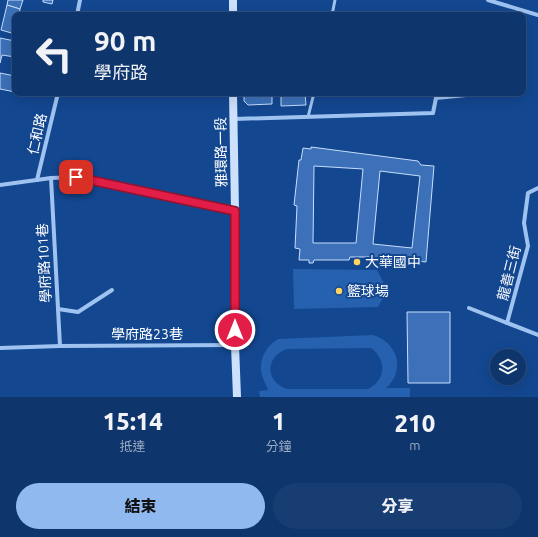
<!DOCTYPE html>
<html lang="zh-TW">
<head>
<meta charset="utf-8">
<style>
  :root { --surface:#0e356c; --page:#173d72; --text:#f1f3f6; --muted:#9babc2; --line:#2e507f; --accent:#90b9f0 }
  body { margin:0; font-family:Ubuntu,"Noto Sans TC",sans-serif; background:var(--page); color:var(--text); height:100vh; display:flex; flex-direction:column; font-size:15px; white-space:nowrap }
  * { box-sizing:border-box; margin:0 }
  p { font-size:13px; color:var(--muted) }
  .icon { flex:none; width:22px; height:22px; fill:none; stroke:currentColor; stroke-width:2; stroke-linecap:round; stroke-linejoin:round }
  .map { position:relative; height:397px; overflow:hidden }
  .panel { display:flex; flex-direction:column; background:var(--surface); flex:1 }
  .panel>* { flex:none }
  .guide { position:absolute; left:12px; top:12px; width:514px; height:84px; border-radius:8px; box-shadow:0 4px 16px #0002,0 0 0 1px var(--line); background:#0e356c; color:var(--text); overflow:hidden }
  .tools { position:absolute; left:490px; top:349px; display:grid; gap:8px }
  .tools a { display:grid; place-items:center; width:36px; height:36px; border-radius:50%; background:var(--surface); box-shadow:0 4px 16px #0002,0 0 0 1px var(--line); font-size:20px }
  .pin { position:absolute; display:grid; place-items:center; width:34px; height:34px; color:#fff; margin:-17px; border-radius:8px; box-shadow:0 2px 6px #0006 }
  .me { position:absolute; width:44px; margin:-22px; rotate:0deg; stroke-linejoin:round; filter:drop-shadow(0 0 3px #0008) }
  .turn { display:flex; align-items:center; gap:14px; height:84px; padding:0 16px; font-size:18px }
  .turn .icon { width:52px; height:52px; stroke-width:2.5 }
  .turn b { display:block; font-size:28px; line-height:34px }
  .eta { display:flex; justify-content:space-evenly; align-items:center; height:68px; text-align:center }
  .eta b { font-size:24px; font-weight:800; line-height:28px }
  .cta { display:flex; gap:8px; margin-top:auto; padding:8px 16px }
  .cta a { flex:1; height:46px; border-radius:24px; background:var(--accent); color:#111; font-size:16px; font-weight:800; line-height:46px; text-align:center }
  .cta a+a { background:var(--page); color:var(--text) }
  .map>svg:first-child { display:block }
  .green { fill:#2561af; fill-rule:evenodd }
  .building { fill:#3c71b9; stroke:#c6defc; fill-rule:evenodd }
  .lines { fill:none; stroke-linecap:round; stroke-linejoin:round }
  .lane { stroke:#9fc3f1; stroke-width:3 }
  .street { stroke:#9fc3f1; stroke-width:4 }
  .secondary { stroke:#cde1fc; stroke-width:8 }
  .route-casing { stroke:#92132f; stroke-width:10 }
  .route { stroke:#e11d48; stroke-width:7 }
  .poi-dot { fill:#ffd45f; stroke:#134790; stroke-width:1.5 }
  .labels { text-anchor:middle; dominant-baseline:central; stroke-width:4; stroke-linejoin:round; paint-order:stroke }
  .street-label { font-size:14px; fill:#fff; stroke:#134790 }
  .poi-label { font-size:14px; fill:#fff; stroke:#134790; text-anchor:start }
</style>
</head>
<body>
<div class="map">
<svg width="538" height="397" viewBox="0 0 538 397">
  <rect width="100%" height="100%" fill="#134790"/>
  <g class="green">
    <path d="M293,269L377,270C387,289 389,288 378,307L294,309Z"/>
    <path d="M373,335C392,341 403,359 394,378C392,382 389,385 386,388H410V397H260L259,391L268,390C267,386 264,382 263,378C257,362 265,347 278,339ZM371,348C387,360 386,380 368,389H287C265,382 265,356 287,349Z"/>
  </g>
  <g class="building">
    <path d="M8,0H23L20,9L7,5Z"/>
    <path d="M43,0H53L52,4L43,2Z"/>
    <path d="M7,5L20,9L19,15H15V34L1,30Z"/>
    <path d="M0,38L15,41V57L2,55L0,63Z"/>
    <path d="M0,73L15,76V92L0,89Z"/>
    <path d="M244,93H272V104L248,105L244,101Z"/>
    <path d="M281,93H305L306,105L281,106Z"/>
    <path d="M311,147L418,161L421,165L434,166L426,262L407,260L406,264L369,260L370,257H350L349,260H314L313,263H309V260H299L300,249L295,248L297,206L294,205L299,160H301L303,148L311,149ZM314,166L363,169L356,243H313ZM380,171L420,176L412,248L373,244Z"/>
    <path d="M407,312H450V383H408Z"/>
  </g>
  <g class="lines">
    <g class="lane">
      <path d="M332,15L335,0"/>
      <path d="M308,117L314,93"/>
    </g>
    <g class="street">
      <path d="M488,0L538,15"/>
      <path d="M77,15L80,0"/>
      <path d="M234,119L433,113L436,98L486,93"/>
      <path d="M51,178L60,346"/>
      <path d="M37,180L58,93"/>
      <path d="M0,185L51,178L76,177L235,211"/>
      <path d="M469,308L538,335"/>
      <path d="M58,309L78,312L112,290"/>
      <path d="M507,323L528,246L524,223L528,193L538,188"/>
      <path d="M0,348L60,346L235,345"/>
    </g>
    <g class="secondary">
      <path d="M233,0V15"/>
      <path d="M233,93L235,211V345L237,397"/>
    </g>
  </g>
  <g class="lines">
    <defs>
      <path id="route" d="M76,177L235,211V330"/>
    </defs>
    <use href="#route" class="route-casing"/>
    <use href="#route" class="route"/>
  </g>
  <g class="poi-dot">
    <circle cx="357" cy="262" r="4"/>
    <circle cx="339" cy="291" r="4"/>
  </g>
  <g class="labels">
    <g class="street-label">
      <text transform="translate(37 134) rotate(-77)">仁和路</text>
      <text transform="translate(221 152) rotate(-91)">雅環路一段</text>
      <text transform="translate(44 263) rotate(-93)">學府路101巷</text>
      <text transform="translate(509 273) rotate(-76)">龍善三街</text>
      <text x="147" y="334">學府路23巷</text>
    </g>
    <g class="poi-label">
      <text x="365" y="262">大華國中</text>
      <text x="347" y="291">籃球場</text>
    </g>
  </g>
</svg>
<div class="tools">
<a><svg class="icon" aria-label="layers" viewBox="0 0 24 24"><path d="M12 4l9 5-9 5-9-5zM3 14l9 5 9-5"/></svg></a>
</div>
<div class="pin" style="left:76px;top:177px;background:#d93025"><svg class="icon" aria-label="arrive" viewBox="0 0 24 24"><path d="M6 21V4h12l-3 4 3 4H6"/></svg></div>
<svg class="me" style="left:235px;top:330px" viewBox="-20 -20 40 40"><circle r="17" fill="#e11d48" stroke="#fff" stroke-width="3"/><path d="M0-11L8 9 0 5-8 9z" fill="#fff"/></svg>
<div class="guide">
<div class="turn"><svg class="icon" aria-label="left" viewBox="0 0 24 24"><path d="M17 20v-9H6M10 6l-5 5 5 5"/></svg><div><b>90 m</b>學府路</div></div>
</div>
</div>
<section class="panel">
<div class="eta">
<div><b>15:14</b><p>抵達</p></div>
<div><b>1</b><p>分鐘</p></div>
<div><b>210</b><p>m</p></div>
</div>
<div class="cta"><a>結束</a><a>分享</a></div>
</section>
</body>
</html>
